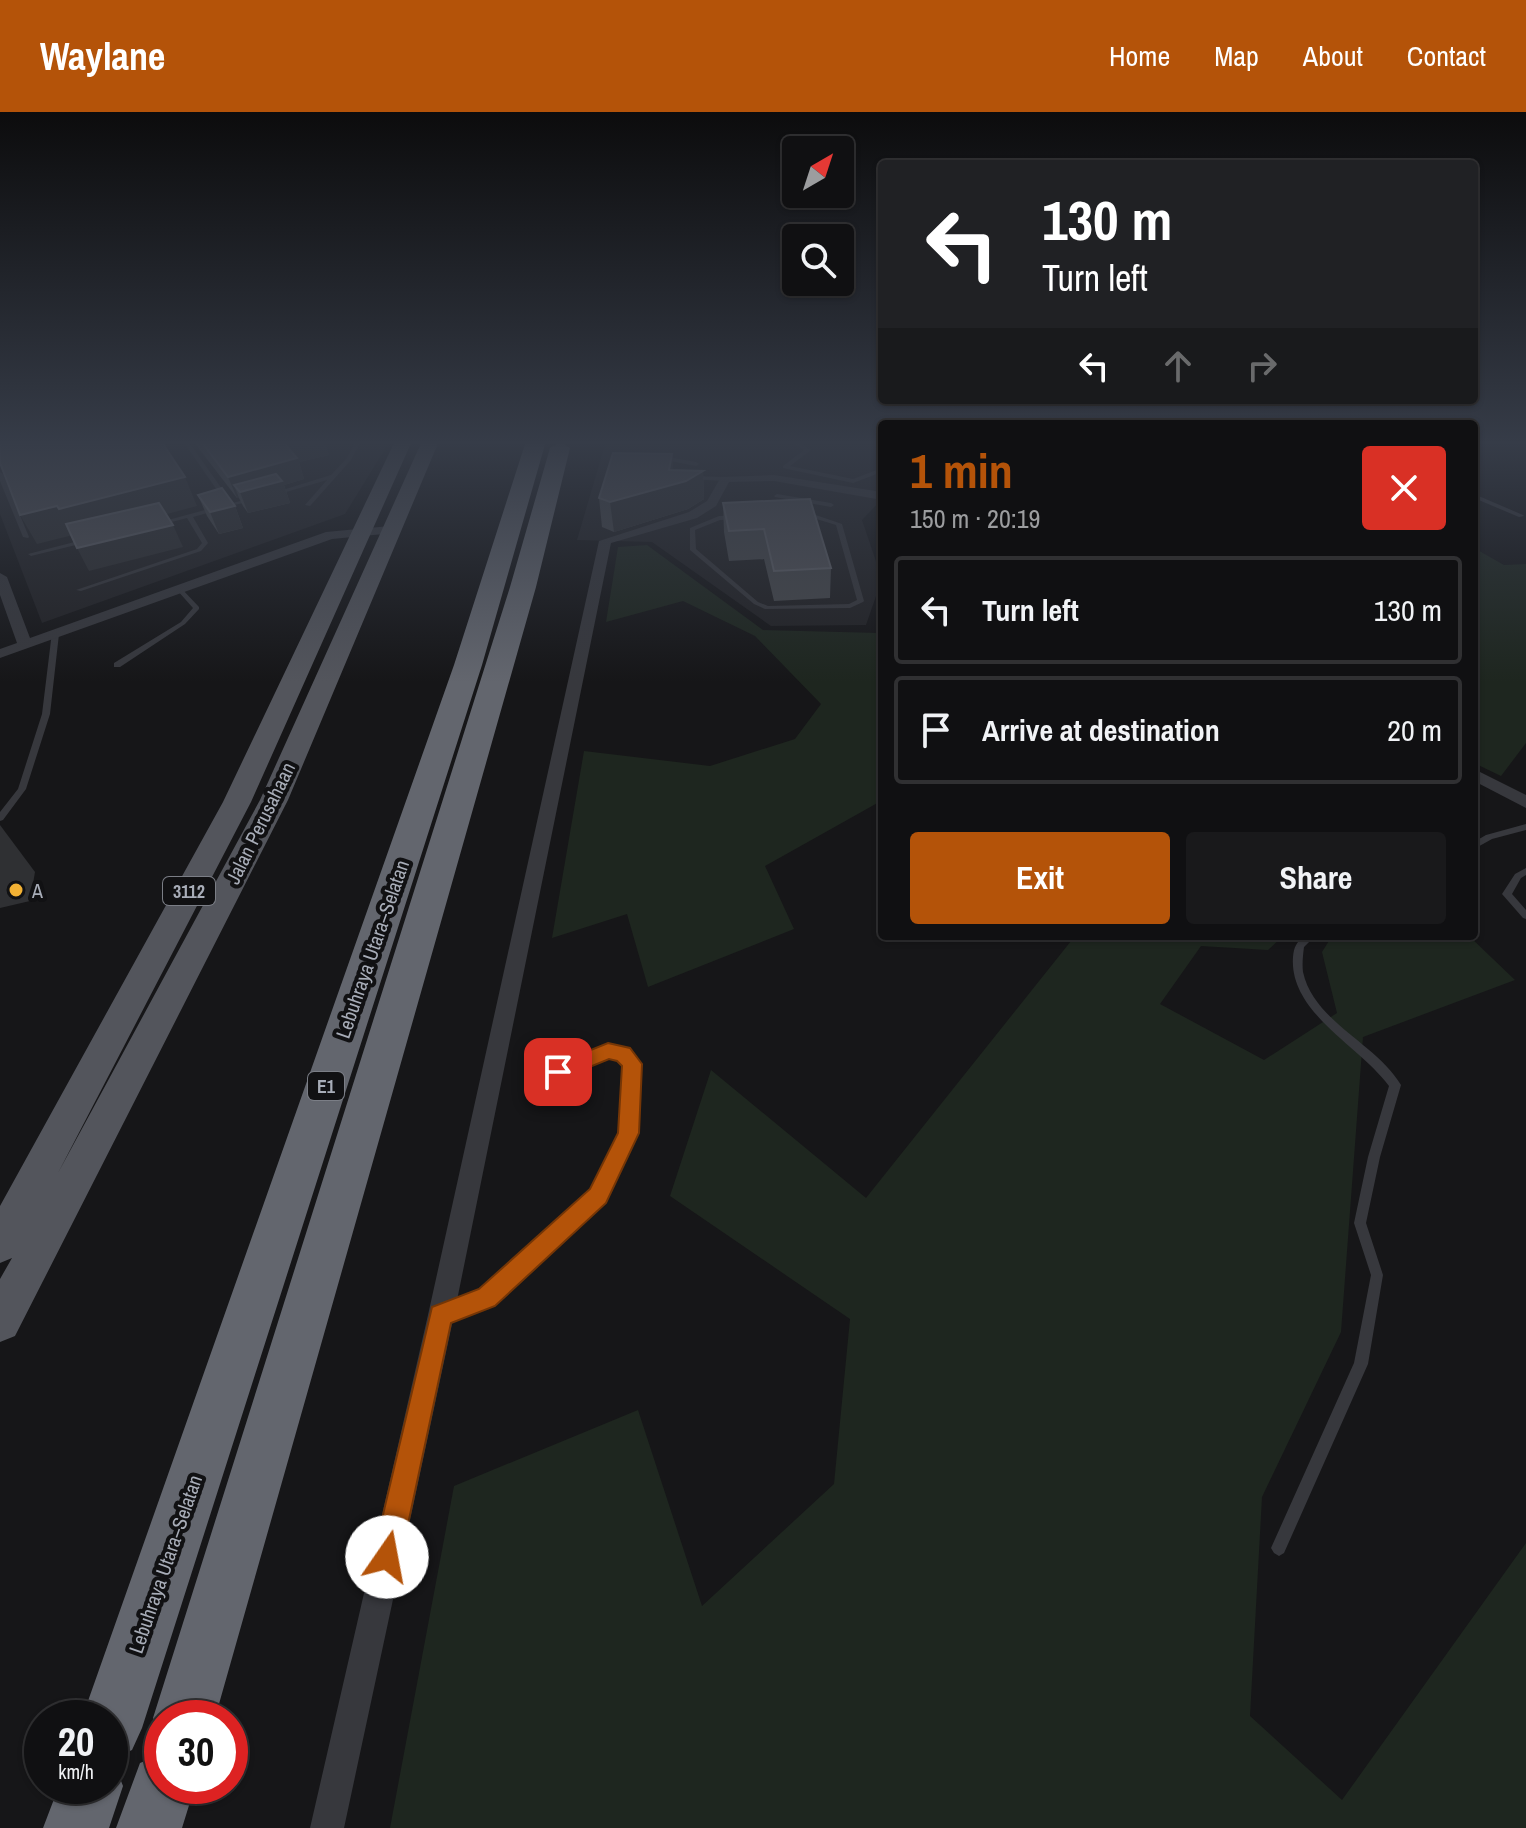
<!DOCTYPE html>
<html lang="en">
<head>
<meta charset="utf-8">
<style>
  :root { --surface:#101012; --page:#19191b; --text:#f1f3f6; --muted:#9c9d9f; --line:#303032; --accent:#b45309 }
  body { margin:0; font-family:"Archivo Narrow",sans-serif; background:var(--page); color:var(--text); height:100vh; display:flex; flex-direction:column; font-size:30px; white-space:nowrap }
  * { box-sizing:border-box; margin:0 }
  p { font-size:26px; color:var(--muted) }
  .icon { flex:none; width:44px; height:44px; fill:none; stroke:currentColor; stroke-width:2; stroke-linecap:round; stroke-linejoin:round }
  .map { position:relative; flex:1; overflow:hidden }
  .panel { position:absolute; left:878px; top:308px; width:600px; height:520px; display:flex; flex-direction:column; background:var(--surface); border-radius:8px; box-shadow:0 2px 6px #0004,0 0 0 2px var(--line) }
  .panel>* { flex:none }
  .guide { position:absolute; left:878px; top:48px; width:600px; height:244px; border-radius:8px; box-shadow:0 2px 6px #0004,0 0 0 2px var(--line); background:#202124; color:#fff; overflow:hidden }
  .needle { width:52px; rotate:39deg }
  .controls { position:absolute; left:782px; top:24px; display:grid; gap:16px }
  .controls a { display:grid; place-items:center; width:72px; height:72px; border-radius:8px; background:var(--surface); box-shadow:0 2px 6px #0004,0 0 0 2px var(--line); font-size:40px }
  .speed { position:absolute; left:24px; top:1588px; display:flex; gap:16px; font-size:40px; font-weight:700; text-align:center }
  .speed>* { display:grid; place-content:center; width:104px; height:104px; border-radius:50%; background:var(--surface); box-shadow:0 2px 6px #0004,0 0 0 2px var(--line); line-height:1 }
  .speed small { font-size:20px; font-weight:400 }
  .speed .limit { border:12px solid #d22; background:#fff; color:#111 }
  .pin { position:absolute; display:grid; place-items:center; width:68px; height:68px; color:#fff; margin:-34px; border-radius:16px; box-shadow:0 4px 12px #0006 }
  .me { position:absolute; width:88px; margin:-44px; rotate:12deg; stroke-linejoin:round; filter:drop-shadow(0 0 6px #0008) }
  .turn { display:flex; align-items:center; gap:28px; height:168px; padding:0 32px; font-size:36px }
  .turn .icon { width:104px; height:104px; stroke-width:2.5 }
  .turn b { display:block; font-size:56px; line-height:68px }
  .lanes { display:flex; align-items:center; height:76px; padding:0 32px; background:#0003; justify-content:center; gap:40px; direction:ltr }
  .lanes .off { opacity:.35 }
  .round { display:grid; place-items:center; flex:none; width:84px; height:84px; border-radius:8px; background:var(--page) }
  .head { display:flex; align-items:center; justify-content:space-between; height:136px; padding:0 32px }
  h1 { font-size:48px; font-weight:700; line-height:60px; color:var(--accent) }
  .button { display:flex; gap:16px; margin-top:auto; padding:16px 32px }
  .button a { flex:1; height:92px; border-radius:8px; background:var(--accent); color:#fff; font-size:32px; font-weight:700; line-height:92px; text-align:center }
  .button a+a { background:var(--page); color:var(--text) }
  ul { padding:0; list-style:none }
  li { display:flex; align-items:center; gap:24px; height:108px; margin:0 16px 12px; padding:0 16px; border:4px solid var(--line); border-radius:8px }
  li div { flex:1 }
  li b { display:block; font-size:30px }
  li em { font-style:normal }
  header { display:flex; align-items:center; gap:48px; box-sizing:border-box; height:112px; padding:0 40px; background:var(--accent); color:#fff }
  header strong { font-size:38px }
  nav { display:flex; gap:44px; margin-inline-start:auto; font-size:28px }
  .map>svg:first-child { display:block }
  .built { fill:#222225 }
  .green { fill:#1e261f }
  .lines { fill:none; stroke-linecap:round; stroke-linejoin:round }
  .lane { fill:#37383d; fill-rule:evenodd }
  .street { fill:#37383d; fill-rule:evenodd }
  .primary { fill:#53555c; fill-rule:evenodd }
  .highway { fill:#63666e; fill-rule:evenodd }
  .wall { fill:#47494d }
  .shaded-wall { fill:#2f3033 }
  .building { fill:#525359; stroke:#5f6168; stroke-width:2 }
  .route { fill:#b45309; stroke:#753606; stroke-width:2 }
  .poi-dot { fill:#f2b134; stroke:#111113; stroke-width:3 }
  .labels { text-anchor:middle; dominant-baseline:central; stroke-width:8; stroke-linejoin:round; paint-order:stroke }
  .shield { fill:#111113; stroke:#7b7e86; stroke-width:2 }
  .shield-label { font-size:18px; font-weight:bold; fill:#a8adb8 }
  .street-label { font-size:20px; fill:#a8adb8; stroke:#111113 }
  .poi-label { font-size:20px; fill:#a8adb8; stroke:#111113; text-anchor:start }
</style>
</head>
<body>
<header>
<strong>Waylane</strong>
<nav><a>Home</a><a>Map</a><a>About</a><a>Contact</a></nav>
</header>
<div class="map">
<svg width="1526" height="1716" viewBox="0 0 1526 1716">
  <rect width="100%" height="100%" fill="#161618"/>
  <g class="built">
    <path d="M0,329H390L345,402L42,511L0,402Z"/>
    <path d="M606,329H882V387L862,408L882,467L866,513L771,514L652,430L577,428Z"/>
  </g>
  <g class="green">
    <path d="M647,433L763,518L879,521L882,506V631L876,635L881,689L765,754L794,817L648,875L627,802L552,826L584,639L710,654L795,627L821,592L755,524L683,489L606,510L618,435Z"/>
    <path d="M1474,436L1504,453L1526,452V631L1501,664L1474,651Z"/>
    <path d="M1075,824H1283L1268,838L1201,834L1160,892L1264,948L1337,901L1322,840L1332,824H1469L1515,868L1363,925L1341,1220L1262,1385L1250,1604L1342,1688L1526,1431V1716H390L454,1374L638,1298L702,1494L834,1372L850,1207L670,1084L711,958L866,1086Z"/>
  </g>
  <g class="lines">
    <g class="lane">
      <path d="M183,329H188L232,391L253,386L256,388L255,389L228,394Z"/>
      <path d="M356,329H361L351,348L310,394L305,393L327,368L276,383L273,381L331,363L347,346Z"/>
      <path d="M790,329H797L811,338L790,354L853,367L882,356V360L853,371L783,356V354L804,338Z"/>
      <path d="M872,329L882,331V335Z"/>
      <path d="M662,344L696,350L699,352L696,354L660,347V345Z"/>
      <path d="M0,360L3,362L29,425L28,426L23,425L0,369Z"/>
      <path d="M691,364L725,365L728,367L725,369L689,367V365Z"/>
      <path d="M777,382L831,391L834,393L831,395L775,385L774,384Z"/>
      <path d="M1474,382L1523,403L1524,404L1519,405L1474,386Z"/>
      <path d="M216,395L218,396V398L193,405L208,431L201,439L81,479L76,478L197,437L202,431L187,406L160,413L157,411Z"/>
      <path d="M810,401L842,412L864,489L863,490L850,496L765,497L754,492L690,438V416L719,404ZM810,405L836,413L857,488L849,492L768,494L758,490L696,437L695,418L720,408Z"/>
      <path d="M86,427L89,429L88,430L31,444L28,442Z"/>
      <path d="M177,476H181L199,495V497L185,512L120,555H114V551L181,510L193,496L177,478Z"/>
      <path d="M52,520L59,522L50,602L26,677L3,708L0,709V700L18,677L42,602Z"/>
      <path d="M1526,712V718L1492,727L1474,737V730L1486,723Z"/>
      <path d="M1526,756V763L1521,766L1512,782L1526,798V807L1523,806L1502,782L1515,762Z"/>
      <path d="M1304,824H1315L1304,835C1303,843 1302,852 1303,860C1314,910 1376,931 1401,973L1380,1045L1366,1111L1383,1163L1368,1252L1284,1441L1279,1444L1274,1441L1271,1436L1354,1251L1371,1163L1354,1111L1368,1045L1389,974C1360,934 1289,901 1293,845C1294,835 1296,831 1304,824Z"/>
      <path d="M606,937C618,937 630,941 637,952L635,1021L602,1088L492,1190L442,1209L437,1208L435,1203L437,1198L483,1181L594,1080L623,1021L627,954C604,935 581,956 558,964L554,963L553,960L554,957L583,943Z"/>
    </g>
    <g class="street">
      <path d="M774,363L882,380V388L774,369L729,370L716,394L697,406L611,431L454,1203L344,1716H310L428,1203L599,429L689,400L707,389L721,365Z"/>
      <path d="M390,414L394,415V421L332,427L0,546V537L17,531L0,483V461L7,465L30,526L326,420Z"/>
      <path d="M1474,657L1526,683V696L1474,669Z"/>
    </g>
    <path class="primary" d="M395,329H412L251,690L58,1061L260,688L422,329H439L288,688L15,1224L0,1230V1167L12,1146L0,1151V1094L223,690Z"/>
    <g class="highway">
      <path d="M526,329H546L482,553L142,1616L132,1638L110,1648V1606H82L454,553Z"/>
      <path d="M560,330L570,336L536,475L215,1606H162V1628L153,1606L510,475L550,336Z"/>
      <path d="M162,1642V1674H195L182,1716H116L140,1651Z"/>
      <path d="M110,1649L114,1651L123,1674L109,1716H43L59,1674H110Z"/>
    </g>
  </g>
  <g class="wall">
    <path d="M193,329H331L325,331L329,343L299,350L304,367L284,373L290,391L248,401L243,394L239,386H237Z"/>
    <path d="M672,342L673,358L703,359L704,387L688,397L614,420L602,415L599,386Z"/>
    <path d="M198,383L235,394L243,416L219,422L207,404Z"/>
    <path d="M723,391L831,456L830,486L774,489L764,447L729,449L724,420Z"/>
  </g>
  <g class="shaded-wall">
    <path d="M292,329H331L325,331L329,343L299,350L304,367L284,373L290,391L248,401L240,380L234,373L239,386H237L228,365L284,331Z"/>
    <path d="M672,342L674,370L703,359L704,387L688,397L614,420L610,390Z"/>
    <path d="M185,365L197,394L74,427L73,423L37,432L20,403Z"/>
    <path d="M235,394L243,416L219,422L210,400Z"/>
    <path d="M173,413L183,435L89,459L77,436Z"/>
    <path d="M0,713L35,760L30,789L0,796Z"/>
  </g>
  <g class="building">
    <path d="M0,329H161L185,365L59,397L57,394L20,403L0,351Z"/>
    <path d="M201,329H292L284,331L297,346L228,365Z"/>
    <path d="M613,341L672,342L669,358L703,359L686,369L610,390L599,386Z"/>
    <path d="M276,362L282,369L240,380L234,373Z"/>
    <path d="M222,376L235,394L210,400L198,383Z"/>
    <path d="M810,387L831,456L774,459L764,417L729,419L723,391Z"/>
    <path d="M159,391L173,413L77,436L66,412Z"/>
  </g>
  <linearGradient id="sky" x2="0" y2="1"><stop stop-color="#0c0c0d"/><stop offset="0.58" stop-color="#363c48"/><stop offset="1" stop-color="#363c48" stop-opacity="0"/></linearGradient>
  <rect width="1526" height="570" fill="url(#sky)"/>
  <path class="route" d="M608,931L630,936L642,952L639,1021L606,1091L495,1194L451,1211L401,1445L397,1454L387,1458L377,1454L373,1445L432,1195L479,1177L590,1077L618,1021L622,954L617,949L609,947L558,968L551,966L548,960L551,954Z"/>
  <circle class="poi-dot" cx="16" cy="778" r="8"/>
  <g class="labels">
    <g class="shield">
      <rect x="163" y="765" width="52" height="28" rx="6"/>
      <rect x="308" y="960" width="36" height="28" rx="6"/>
    </g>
    <g class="shield-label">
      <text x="189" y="779">3112</text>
      <text x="326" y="974">E1</text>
    </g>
    <g class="street-label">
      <text transform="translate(260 711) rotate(-64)">Jalan Perusahaan</text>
      <text transform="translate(372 837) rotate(-71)">Lebuhraya Utara–Selatan</text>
      <text transform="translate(165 1452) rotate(-71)">Lebuhraya Utara–Selatan</text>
    </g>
    <g class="poi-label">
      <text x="32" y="778">A</text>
    </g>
  </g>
</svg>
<div class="controls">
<a><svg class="needle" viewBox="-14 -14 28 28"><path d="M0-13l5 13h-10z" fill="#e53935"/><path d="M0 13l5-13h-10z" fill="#9c9d9f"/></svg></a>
<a><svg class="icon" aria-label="search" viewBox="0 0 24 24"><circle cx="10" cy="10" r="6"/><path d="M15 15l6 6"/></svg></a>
</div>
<div class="speed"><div>20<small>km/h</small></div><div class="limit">30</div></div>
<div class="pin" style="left:558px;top:960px;background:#d93025"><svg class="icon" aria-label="arrive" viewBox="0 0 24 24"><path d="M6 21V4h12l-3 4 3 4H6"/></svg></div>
<svg class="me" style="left:387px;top:1445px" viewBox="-20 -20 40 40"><circle r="19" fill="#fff"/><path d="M0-13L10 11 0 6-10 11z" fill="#b45309"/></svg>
<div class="guide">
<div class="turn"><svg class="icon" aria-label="left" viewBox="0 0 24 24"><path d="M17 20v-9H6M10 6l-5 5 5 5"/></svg><div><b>130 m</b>Turn left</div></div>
<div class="lanes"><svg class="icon" aria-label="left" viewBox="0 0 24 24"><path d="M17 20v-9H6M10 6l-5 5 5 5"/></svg><svg class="icon off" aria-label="ahead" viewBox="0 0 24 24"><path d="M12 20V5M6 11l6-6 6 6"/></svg><svg class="icon off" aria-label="right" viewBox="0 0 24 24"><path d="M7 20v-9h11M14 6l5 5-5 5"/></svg></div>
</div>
<section class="panel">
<div class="head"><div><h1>1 min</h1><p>150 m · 20:19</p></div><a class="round" style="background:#d93025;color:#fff"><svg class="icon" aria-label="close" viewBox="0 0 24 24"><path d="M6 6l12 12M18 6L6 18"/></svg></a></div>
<ul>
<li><svg class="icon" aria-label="left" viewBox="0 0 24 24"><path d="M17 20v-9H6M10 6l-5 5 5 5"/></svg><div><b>Turn left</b></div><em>130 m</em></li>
<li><svg class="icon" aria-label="arrive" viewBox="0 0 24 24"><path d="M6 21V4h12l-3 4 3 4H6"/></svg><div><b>Arrive at destination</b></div><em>20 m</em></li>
</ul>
<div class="button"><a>Exit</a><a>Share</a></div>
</section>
</div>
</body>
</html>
